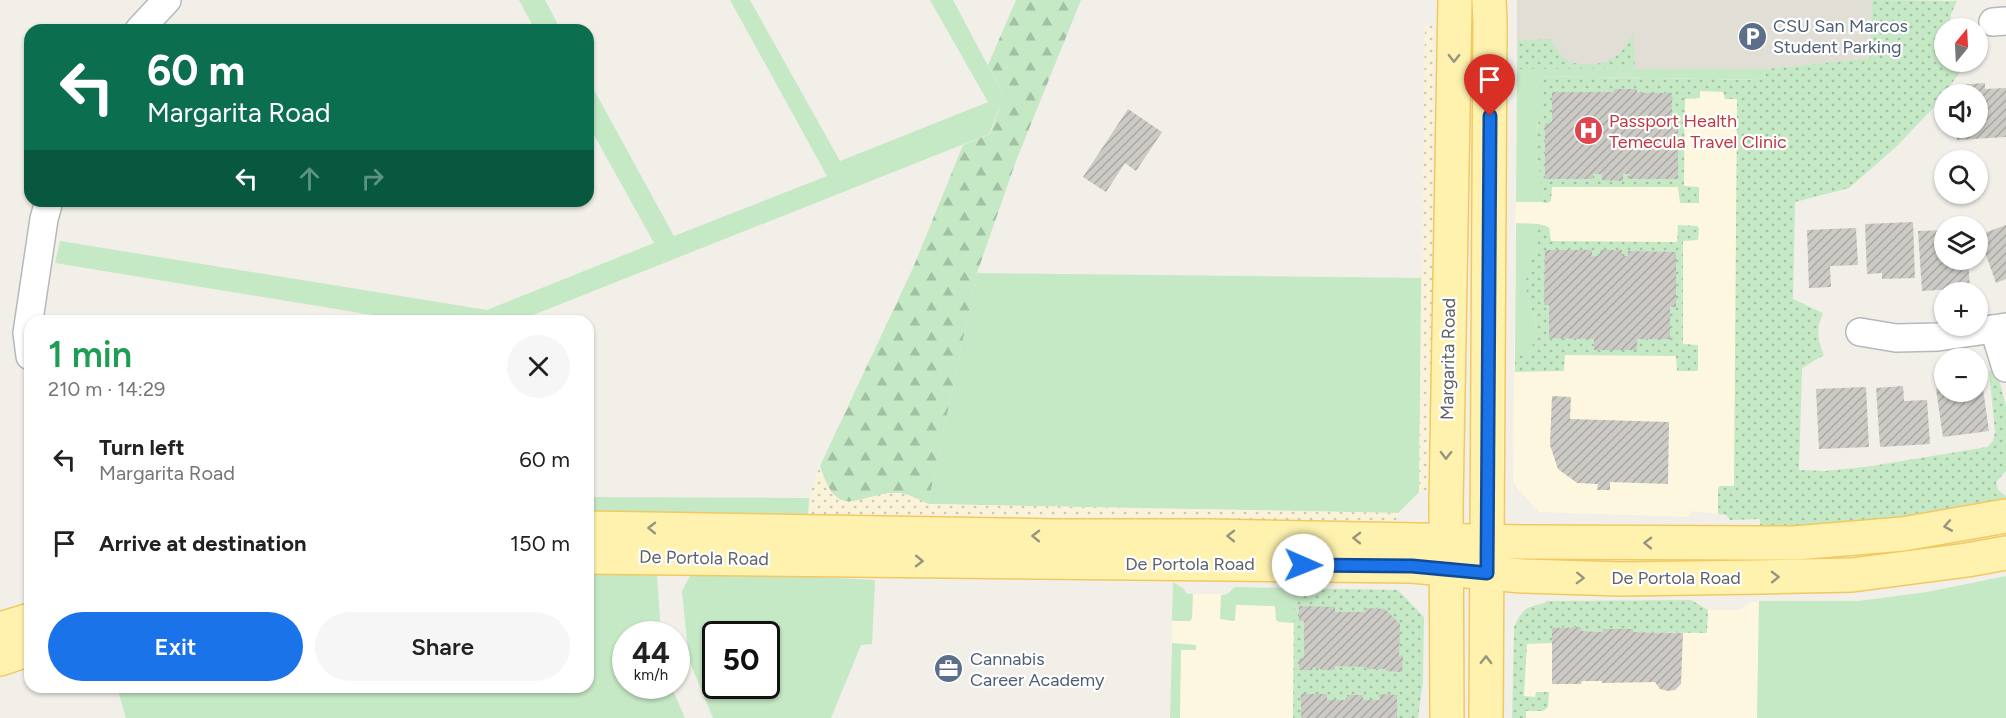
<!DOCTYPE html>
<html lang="en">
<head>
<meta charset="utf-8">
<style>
  :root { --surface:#fff; --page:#f6f6f6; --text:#222; --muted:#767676; --accent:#1a73e8 }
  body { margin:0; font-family:Figtree,sans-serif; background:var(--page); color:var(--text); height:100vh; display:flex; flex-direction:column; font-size:22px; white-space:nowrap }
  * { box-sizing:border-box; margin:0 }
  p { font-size:20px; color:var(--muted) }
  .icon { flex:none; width:33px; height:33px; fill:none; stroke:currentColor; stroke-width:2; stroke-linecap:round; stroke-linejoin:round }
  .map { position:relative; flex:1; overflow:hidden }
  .drawer { position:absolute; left:24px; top:315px; width:570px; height:378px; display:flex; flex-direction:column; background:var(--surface); border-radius:18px; box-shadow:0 2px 4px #0004 }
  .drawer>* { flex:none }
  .guide { position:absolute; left:24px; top:24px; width:570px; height:183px; border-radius:18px; box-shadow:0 2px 4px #0004; background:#0b6e4f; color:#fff; overflow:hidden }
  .needle { width:39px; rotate:18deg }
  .buttons { position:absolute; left:1934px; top:18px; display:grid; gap:12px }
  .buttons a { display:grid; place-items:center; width:54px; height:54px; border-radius:50%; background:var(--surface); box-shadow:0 2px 4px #0004; font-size:30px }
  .speed { position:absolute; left:612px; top:621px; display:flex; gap:12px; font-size:30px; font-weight:700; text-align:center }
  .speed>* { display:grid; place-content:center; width:78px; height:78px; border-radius:50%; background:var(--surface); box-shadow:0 2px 4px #0004; line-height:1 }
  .speed small { font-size:15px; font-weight:400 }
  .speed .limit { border:3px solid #111; border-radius:9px; background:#fff; color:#111 }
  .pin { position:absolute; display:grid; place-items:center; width:51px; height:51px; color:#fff; margin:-62px -26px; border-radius:50% 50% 50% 0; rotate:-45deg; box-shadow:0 0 6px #0007 }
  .pin .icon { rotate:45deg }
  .me { position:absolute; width:66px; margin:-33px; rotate:91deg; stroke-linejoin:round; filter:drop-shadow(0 0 4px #0008) }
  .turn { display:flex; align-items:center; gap:21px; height:126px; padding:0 24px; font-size:27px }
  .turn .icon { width:78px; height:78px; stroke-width:2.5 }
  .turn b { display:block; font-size:42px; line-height:51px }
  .lanes { display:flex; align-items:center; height:57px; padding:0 24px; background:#0003; justify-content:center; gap:30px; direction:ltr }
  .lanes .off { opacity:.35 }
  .round { display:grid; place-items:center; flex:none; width:63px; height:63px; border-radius:32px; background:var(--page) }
  .head { display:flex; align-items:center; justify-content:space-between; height:102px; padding:0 24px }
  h1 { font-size:36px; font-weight:600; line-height:45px; color:#1e9e55 }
  .button { display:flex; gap:12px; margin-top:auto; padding:12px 24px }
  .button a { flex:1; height:69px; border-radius:36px; background:var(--accent); color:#fff; font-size:24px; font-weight:600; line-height:69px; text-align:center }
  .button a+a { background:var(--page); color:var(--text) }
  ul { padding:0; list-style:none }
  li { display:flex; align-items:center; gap:18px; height:84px; padding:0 24px }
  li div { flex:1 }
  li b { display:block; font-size:22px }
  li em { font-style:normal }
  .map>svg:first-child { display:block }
  .commercial { fill:#fef7e0 }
  .education { fill:#e1ded6 }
  .grass { fill:#c5e8c5; fill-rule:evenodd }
  .forest { fill:url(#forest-firs) }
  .sand { fill:url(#sand-dots) }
  .park { fill:url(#park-dots) }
  .building { fill:url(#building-hatch) }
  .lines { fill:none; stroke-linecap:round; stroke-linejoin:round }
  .minor-casing { stroke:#b5b8bc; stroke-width:30 }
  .major-casing { stroke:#f2c960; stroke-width:36 }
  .minor { stroke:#fff; stroke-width:27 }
  .major { stroke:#fff2af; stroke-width:33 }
  .oneway { stroke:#979581 }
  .route-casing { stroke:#114b97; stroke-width:15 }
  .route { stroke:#1a73e8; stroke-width:10 }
  .labels { text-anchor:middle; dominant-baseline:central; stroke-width:4.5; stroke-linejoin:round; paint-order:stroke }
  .service-label { font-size:18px; fill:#4e5e75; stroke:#fff; text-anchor:start }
  .health-label { font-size:18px; fill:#be3a42; stroke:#fff; text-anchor:start }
  .street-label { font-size:18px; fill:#5f6368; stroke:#fff }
</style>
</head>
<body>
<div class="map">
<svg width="2006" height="718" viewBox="0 0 2006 718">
  <defs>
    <pattern id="forest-firs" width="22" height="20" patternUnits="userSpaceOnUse" patternTransform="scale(1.5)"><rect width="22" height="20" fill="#c5e8c5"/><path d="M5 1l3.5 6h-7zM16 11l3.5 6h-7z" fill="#a3c0a4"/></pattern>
    <pattern id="sand-dots" width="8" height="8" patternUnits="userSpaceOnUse" patternTransform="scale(1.5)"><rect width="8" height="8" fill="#fbf3d9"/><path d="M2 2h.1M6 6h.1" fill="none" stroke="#cec8b4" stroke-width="1.8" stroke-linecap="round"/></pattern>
    <pattern id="park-dots" width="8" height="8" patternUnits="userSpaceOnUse" patternTransform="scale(1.5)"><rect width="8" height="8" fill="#c5e8c5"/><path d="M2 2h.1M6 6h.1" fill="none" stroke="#a3c0a4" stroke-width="1.8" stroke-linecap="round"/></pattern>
    <pattern id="building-hatch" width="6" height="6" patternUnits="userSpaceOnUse" patternTransform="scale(1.5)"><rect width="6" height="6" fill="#cccac5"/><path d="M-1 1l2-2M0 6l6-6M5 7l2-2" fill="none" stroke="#a9a8a4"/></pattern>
  </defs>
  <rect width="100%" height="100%" fill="#f1efe8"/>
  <g class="commercial">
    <path d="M1517,69H1765L1760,503L1730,520L1726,515L1693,511L1687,517L1539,512L1513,483Z"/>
    <path d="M1173,582L1184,589L1186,593L1193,594H1227L1235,587L1398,590L1424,617L1423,682L1418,718H1170Z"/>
    <path d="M1691,600L1705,610H1739L1751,602L1759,601L1757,718H1512L1514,627L1520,614L1529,606L1543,604L1547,601Z"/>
  </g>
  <path class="education" d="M1517,0H1872L1870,58L1765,69H1517Z"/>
  <g class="grass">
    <path d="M519,0H545L561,30H535Z"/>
    <path d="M730,0H750L840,161L988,102L930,0H953L1004,96L989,134L518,321H409L55,263L60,241L487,310L654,243L588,124V79L674,236L827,176Z"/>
    <path d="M1517,69H1765L1764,80L1538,76L1544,99V108L1537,127L1535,150L1540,174V202H1516Z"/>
    <path d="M1516,223L1538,224V250L1530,260L1527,296L1536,324L1531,354H1515Z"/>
    <path d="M977,273L1421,278L1419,492L1398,513L928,504Z"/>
    <path d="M588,497L809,498L808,523L588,518Z"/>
    <path d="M588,571L652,572L657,576L661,634H626V686H671L685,718H126L117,687H588Z"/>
    <path d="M692,572L760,574L875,580L872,644L861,645L831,718H713L689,660L682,591ZM716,634H766V686H716Z"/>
    <path d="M2006,576V718H1757L1759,601H1859L1927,592Z"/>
    <path d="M1173,582L1184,589L1186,593L1193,594L1192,618L1190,621H1172Z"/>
    <path d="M1235,587L1294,588V623L1279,622L1276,620L1275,606L1236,605L1235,620L1233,621L1220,619L1221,595L1227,594Z"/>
    <path d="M1172,643L1196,645V650H1181L1180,718H1170Z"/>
  </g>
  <path class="forest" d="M1016,0H1081L1016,161L977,273L928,504C919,500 907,493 898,493C859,492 838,525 820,466L913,268L963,145L990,134L1004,96L988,65Z"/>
  <g class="sand">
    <path d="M1425,25H1433V491L1419,492Z"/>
    <path d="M820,466C838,525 859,492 898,493C908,493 919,500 929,504L1398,513L1397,522L1227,520L808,523C809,502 811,485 820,466Z"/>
  </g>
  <g class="park">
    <path d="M1872,0L1957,1L1951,14L1949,28H1944V62H1967L1937,104L1897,146L1849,188L1795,202L1793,299L1823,313C1816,327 1817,341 1824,355L1802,368L1799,470L1826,471L1872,466L1987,447L1993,441L1995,432L1989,371L1996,368L2006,406V471L1996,482L1998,490L2006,496V498L1917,517L1868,522L1760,527V519L1730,520L1726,515L1718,514V488L1720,486H1734L1737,99H1725L1723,92L1700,91V98L1685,99L1684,186L1699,187V203H1680L1678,187H1552L1551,201L1548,203L1540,202V174L1535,150V138L1544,99L1537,76L1764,80L1765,69L1870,58Z"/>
    <path d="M1633,33L1635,68L1517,69L1518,41L1550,39C1554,46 1558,53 1564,58C1570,63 1579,64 1586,64C1609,66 1625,53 1633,33Z"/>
    <path d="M1538,224L1549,227L1551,241L1677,242L1678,225L1697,226L1699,228L1698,240L1683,241V344L1698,345V371H1677L1676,356L1565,355L1564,371L1515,372V354L1531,353L1536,324L1527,296L1526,282L1530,260L1538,250Z"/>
    <path d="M1294,588L1398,590L1424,617L1423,682L1418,718H1293Z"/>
    <path d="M1691,600L1708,610L1707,633L1633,632L1632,629H1603V632L1582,631L1581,627L1552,628V643L1527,644L1524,696L1535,697L1536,692H1549L1548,707L1543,711H1526V718H1512L1514,627C1518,619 1522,608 1533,606C1538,604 1542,605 1547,601Z"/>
  </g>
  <g class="building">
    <path d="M1985,83V89L2006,88V137L1957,140L1956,128H1977V94H1955L1954,85Z"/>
    <path d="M1614,89H1637V93H1672V127H1678V179H1630V174H1623V181L1602,180V174H1593V179H1545V123L1552,124V92H1614Z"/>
    <path d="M1128,109L1162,132L1136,171L1125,163L1106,192L1083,177Z"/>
    <path d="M1913,222L1915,278L1882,279V273L1867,274L1865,224Z"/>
    <path d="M2006,225V279L1996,283L1979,235Z"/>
    <path d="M1856,228L1858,265L1830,266L1831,287L1809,288L1807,230Z"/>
    <path d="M1944,230V260H1968L1970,288L1922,291L1918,231Z"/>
    <path d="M1545,250H1592V256H1600V250H1622V256H1628V251L1676,252V307H1670V339H1637V350H1594V339L1549,338V305H1544Z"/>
    <path d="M1981,375L1989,431L1943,437L1936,389L1944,388V392H1977V376Z"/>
    <path d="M1903,386L1904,401L1927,400L1930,444L1880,447L1876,388Z"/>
    <path d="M1866,387L1869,447L1819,449L1816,389Z"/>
    <path d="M1552,396L1571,397L1570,419L1669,422L1668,484L1610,482V490H1597L1598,484L1577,483L1558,469L1550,445Z"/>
    <path d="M1299,606L1335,607V612H1366V608L1385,609L1400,624L1399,656H1403L1402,672L1385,671L1386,669H1367V667L1335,666V670H1321L1320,668L1313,667L1312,670H1299V658H1304V621H1299Z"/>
    <path d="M1581,627L1582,631L1603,632V629H1633V632L1683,633L1681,684L1675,690L1668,691L1660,689L1655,682L1602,683V681H1582L1581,684H1552V628Z"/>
    <path d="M1301,694H1327V700H1347V695H1363V700H1380L1379,694L1397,695V718H1301Z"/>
  </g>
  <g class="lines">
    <defs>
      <g id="minor">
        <path d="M1993,22L2006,21"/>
        <path d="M139,30L167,0"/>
        <path d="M1994,329L2006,368"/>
        <path d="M1860,332L1896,338L1938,337L2006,327"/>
        <path d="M30,356L27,333L44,219L49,201"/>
      </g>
      <g id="major">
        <path d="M588,528L1056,536H1210L1527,542L1759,543H1795L1903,534L2006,516"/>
        <path d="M588,557L1412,566L1522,576L1622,579L1759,577L1852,575L1967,560L2006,553"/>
        <path d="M0,629L30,620"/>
        <path d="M0,659L30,649"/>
        <path d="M1447,718L1446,504L1455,0"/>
        <path d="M1486,718L1490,22L1489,0"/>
      </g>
    </defs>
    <use href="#minor" class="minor-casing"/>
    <use href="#major" class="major-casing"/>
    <use href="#minor" class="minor"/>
    <use href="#major" class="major"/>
  </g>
  <defs><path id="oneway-chevron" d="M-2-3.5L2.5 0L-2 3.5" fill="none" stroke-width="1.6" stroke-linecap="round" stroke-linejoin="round" transform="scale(1.5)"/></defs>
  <g class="oneway">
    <use href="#oneway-chevron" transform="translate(1454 58) rotate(91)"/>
    <use href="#oneway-chevron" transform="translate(1446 455) rotate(91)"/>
    <use href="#oneway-chevron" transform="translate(1948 526) rotate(170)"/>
    <use href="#oneway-chevron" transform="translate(652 528) rotate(-179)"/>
    <use href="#oneway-chevron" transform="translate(1036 536) rotate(-179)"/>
    <use href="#oneway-chevron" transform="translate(1231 536) rotate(-179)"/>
    <use href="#oneway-chevron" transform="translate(1357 538) rotate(-179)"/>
    <use href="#oneway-chevron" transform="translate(1648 543) rotate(-179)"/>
    <use href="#oneway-chevron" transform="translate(919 561) rotate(1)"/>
    <use href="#oneway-chevron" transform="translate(1775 577) rotate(-1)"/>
    <use href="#oneway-chevron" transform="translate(1580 578) rotate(2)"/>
    <use href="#oneway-chevron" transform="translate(1486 660) rotate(-89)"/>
  </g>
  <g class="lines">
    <defs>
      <path id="route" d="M1303,565L1412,566L1487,573L1490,116"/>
    </defs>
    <use href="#route" class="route-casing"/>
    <use href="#route" class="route"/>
  </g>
  <defs>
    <symbol id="parking-disc" viewBox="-11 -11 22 22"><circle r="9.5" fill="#5c6f8a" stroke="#fff"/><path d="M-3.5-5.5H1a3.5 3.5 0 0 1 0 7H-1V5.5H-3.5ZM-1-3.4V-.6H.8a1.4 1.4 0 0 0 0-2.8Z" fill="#fff"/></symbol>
    <symbol id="hospital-disc" viewBox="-11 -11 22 22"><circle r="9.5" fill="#e0444e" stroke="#fff"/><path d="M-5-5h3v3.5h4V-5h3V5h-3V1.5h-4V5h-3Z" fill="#fff"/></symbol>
    <symbol id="office-disc" viewBox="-11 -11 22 22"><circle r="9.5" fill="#5c6f8a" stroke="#fff"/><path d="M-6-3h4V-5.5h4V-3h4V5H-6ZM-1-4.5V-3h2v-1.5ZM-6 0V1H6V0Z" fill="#fff"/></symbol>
  </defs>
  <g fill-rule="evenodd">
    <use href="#parking-disc" x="1736" y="20" width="33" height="33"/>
    <use href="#hospital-disc" x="1572" y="114" width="33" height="33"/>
    <use href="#office-disc" x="932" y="652" width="33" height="33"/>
  </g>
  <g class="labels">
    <g class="service-label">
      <text x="1773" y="26">CSU San Marcos<tspan x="1773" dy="21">Student Parking</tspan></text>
      <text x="970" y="659">Cannabis<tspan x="970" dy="21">Career Academy</tspan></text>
    </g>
    <g class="health-label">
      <text x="1609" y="121">Passport Health<tspan x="1609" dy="21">Temecula Travel Clinic</tspan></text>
    </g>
    <g class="street-label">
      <text transform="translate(1448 359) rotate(-89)">Margarita Road</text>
      <text transform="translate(704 558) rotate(1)">De Portola Road</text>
      <text x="1190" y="564">De Portola Road</text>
      <text x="1676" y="578">De Portola Road</text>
    </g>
  </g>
</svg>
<div class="buttons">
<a><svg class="needle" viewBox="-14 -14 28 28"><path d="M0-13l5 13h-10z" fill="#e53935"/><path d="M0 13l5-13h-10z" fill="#767676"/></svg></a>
<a><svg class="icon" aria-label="sound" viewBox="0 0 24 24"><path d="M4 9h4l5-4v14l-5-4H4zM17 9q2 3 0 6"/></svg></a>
<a><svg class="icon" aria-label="search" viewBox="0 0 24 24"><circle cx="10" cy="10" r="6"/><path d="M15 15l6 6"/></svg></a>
<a><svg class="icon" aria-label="layers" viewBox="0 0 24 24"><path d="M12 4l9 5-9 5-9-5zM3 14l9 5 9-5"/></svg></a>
<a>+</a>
<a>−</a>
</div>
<div class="speed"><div>44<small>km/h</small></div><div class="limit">50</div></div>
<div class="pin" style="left:1490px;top:116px;background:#d93025"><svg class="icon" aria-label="arrive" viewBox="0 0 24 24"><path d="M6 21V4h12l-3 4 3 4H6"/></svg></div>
<svg class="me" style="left:1303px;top:565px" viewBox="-20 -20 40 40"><circle r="19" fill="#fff"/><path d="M0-13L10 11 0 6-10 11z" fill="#1a73e8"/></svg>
<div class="guide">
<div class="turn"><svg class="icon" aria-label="left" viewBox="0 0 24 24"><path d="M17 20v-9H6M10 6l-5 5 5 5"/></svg><div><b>60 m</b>Margarita Road</div></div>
<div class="lanes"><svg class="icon" aria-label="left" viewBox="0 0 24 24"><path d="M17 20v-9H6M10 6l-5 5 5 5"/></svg><svg class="icon off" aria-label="ahead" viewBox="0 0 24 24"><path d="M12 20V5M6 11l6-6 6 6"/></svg><svg class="icon off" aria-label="right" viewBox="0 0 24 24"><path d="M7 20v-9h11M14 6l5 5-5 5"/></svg></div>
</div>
<section class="drawer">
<div class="head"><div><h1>1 min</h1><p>210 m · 14:29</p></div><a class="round"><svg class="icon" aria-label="close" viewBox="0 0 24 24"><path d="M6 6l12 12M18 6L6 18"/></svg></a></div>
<ul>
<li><svg class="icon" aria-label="left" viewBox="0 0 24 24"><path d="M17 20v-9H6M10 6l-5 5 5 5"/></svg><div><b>Turn left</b><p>Margarita Road</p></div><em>60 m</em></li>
<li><svg class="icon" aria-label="arrive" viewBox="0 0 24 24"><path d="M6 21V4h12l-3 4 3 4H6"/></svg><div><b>Arrive at destination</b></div><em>150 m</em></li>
</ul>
<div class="button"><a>Exit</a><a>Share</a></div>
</section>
</div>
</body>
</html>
